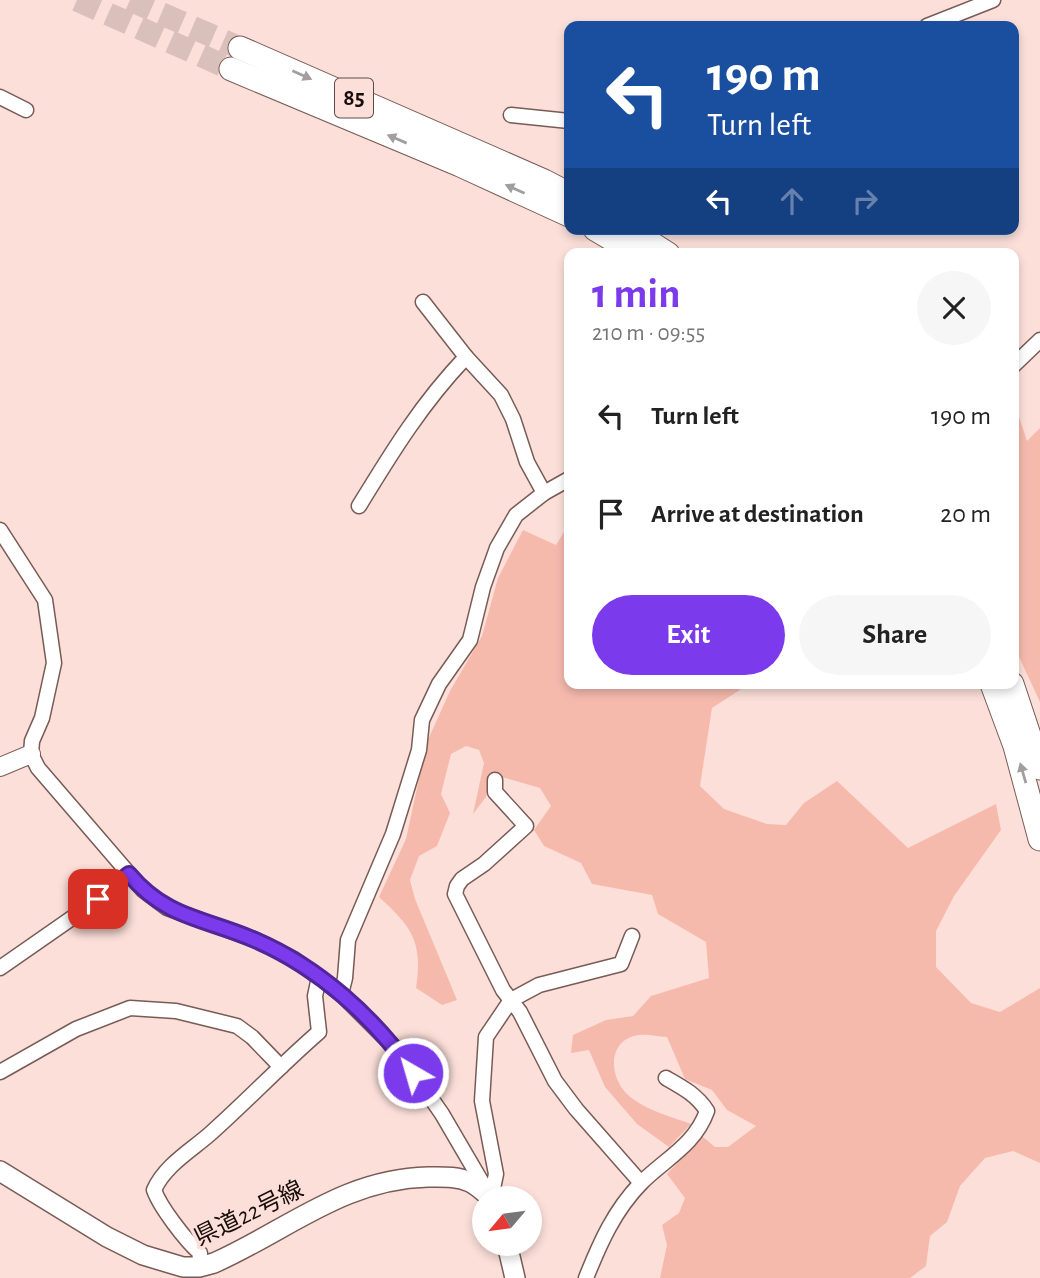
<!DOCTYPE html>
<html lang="en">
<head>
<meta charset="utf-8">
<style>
  :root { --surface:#fff; --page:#f6f6f6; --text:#222; --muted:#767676; --accent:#7c3aed }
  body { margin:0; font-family:"Alegreya Sans","Noto Sans JP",sans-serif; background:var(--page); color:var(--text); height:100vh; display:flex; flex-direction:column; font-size:26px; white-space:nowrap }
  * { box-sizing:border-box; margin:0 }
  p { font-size:23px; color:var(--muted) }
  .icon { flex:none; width:38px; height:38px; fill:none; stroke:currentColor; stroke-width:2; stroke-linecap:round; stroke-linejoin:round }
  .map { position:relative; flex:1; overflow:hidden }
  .drawer { position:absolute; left:564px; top:248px; width:455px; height:441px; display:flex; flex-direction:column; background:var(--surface); border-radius:14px; box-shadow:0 4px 10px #0003 }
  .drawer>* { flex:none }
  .guide { position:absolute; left:564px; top:21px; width:455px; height:214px; border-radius:14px; box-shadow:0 4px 10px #0003; background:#1a4fa0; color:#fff; overflow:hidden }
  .needle { width:46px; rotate:241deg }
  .fabs { position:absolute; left:472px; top:1186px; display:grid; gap:14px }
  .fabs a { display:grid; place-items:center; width:70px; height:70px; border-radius:50%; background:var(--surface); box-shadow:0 4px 10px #0003; font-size:35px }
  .pin { position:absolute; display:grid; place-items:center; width:60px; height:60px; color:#fff; margin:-30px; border-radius:14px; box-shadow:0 4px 10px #0006 }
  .me { position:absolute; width:77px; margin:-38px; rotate:322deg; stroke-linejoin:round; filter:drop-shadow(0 0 5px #0008) }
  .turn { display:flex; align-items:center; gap:24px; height:147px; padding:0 28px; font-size:32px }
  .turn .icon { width:91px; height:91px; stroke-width:2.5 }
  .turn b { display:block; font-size:49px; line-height:60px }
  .lanes { display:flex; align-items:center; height:66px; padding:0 28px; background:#0003; justify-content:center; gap:35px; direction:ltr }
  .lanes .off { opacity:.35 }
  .round { display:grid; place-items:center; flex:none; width:74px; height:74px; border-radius:37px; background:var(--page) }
  .headline { display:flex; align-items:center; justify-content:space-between; height:119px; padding:0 28px }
  h1 { font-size:42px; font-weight:700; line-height:52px; color:var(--accent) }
  .primary-button { display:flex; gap:14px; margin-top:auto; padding:14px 28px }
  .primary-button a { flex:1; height:80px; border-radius:42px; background:var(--accent); color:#fff; font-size:28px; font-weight:700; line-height:80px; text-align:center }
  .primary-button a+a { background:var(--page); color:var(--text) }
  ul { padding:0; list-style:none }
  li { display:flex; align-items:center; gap:21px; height:98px; padding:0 28px }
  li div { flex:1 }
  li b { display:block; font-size:26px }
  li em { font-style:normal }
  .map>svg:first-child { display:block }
  .green { fill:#f6baad }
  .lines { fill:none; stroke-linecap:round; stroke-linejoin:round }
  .primary-tunnel { stroke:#dac0ba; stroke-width:23; stroke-dasharray:23 11; stroke-linecap:butt }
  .minor-casing { stroke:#795b55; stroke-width:17 }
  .tertiary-casing { stroke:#795b55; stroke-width:20 }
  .secondary-casing { stroke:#795b55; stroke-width:22 }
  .primary-casing { stroke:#795b55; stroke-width:25 }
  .minor { stroke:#fff; stroke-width:14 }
  .tertiary { stroke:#fff; stroke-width:18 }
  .secondary { stroke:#fff; stroke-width:19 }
  .primary { stroke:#fff; stroke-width:23 }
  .oneway { fill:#a39e9d }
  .route-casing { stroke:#51269a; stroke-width:18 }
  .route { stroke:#7c3aed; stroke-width:12 }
  .labels { text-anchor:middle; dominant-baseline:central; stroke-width:7; stroke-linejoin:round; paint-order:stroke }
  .shield { fill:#fcdfd9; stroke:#5c4c48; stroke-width:2 }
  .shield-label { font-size:23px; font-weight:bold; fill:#180d0a }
  .street-label { font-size:24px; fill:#180d0a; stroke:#fcdfd9 }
</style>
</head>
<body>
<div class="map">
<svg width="1040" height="1278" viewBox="0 0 1040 1278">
  <rect width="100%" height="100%" fill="#fcdfd9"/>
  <g class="green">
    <path d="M1013,383L1018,385L1015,405L1027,441L1040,428V702L1013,644Z"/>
    <path d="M569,524V684H749L712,708L700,786L724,809L767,824L786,825L804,803L837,781L908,848L996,804L1001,830L954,896L936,931V967L971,1003L1000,1012L1040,988V1163L1013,1151L985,1158L960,1186L947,1222L930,1236L926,1266L910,1278H660L667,1245L662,1225L679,1213L685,1198L667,1174L702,1136L715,1147H728L756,1126L727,1110L712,1090L685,1079L667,1037C658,1037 648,1034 639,1035C608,1039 608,1075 627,1094C644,1110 670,1116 691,1124L669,1147L637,1124L605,1087L589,1050L571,1053L573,1035L606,1020L633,1016L651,996L709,978L706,942L658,914L652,895L592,884L581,863L544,846L534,830L551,806L540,788L502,777H490L486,797L473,814L484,763L479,750L466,746L451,754L441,794L450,813L437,846L419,856L410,880L415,899L457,1000L442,1005L416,988C423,942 412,927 379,897L406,839L427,742L450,691L482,636L498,578L523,530L556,545Z"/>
  </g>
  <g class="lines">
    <g class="primary-tunnel">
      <path d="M77,0L231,69"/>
      <path d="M130,0L240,48"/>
    </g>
    <defs>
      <g id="minor">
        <path d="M927,26L993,0"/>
        <path d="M0,97L26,110"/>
        <path d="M511,115L569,121"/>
        <path d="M423,302L466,357L501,395L513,419L527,462L544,493"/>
        <path d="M1013,366L1040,340"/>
        <path d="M359,506C392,452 422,403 466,357"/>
        <path d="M0,530L45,600L54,663L42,718L32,741L31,754L38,768L143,890L167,908L256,940L294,959L341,994L399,1052L442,1114L487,1191"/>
        <path d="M495,780V792L526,826L484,864L462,879L457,886L455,894L503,990L520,1012L555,1081L576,1109L641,1183"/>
        <path d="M0,968L82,911L129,874"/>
        <path d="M341,994L345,978L348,940L393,834L419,750L422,720L439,684L470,640L483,587L497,548L516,515L544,493L569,479"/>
        <path d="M0,1072L76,1029L130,1008L176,1011L237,1026L252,1037L281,1067"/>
        <path d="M491,1198L496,1174L482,1101L486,1037L511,1000L539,985L621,964L632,936"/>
        <path d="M199,1267L200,1253C186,1241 160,1207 154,1190C165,1165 192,1150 211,1133C248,1100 282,1064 319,1032L315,996L319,977"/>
        <path d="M586,1278C600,1243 614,1211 641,1183C665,1159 695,1145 707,1111C697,1095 682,1087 666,1078"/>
      </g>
      <path id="tertiary" d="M0,767L31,754"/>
      <g id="secondary">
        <path d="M0,1171L107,1237L143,1255L183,1267H199L214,1263C288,1230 343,1179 428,1177C442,1177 457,1176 470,1182C478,1186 485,1193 492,1199"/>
        <path d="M507,1244L515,1278"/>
      </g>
      <g id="primary">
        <path d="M240,48L544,181L569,194"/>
        <path d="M231,69L460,165L569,215"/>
        <path d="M595,229L637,254"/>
        <path d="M629,229L668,254"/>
        <path d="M992,684L1015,746L1040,839"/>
        <path d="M1012,684L1040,768"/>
      </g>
    </defs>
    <use href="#minor" class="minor-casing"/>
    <use href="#tertiary" class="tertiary-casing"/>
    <use href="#secondary" class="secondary-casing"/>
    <use href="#primary" class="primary-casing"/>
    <use href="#minor" class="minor"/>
    <use href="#tertiary" class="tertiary"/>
    <use href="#secondary" class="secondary"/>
    <use href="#primary" class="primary"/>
  </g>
  <defs><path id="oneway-solid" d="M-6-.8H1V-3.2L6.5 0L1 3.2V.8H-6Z" transform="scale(1.75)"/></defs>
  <g class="oneway">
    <use href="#oneway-solid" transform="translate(302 75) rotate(24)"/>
    <use href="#oneway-solid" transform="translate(397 139) rotate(-157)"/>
    <use href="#oneway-solid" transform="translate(515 189) rotate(-156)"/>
    <use href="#oneway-solid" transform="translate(1023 773) rotate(-106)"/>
  </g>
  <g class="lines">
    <defs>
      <path id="route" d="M98,899L129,874C167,919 205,918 255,940C318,967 374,1017 413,1073"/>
    </defs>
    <use href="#route" class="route-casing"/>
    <use href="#route" class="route"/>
  </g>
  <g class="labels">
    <rect class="shield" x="335" y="78.5" width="38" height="39" rx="5"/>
    <g class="shield-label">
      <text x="354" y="98">85</text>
    </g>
    <g class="street-label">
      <text transform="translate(249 1214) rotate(-26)">県道22号線</text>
    </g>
  </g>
</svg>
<div class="fabs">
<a><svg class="needle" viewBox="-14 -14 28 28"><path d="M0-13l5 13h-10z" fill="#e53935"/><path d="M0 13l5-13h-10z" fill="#767676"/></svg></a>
</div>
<div class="pin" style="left:98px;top:899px;background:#d93025"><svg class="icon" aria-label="arrive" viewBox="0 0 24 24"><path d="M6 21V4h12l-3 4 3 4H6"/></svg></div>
<svg class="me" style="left:413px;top:1073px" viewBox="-20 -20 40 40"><circle r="17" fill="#7c3aed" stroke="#fff" stroke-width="3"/><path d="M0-11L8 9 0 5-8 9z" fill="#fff"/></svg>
<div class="guide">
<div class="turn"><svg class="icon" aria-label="left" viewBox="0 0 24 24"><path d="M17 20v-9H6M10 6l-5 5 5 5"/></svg><div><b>190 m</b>Turn left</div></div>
<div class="lanes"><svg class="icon" aria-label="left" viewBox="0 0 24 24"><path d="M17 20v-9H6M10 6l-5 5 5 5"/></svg><svg class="icon off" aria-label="ahead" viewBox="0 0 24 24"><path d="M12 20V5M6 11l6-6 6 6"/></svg><svg class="icon off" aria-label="right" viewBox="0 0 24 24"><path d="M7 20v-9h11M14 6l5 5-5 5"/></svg></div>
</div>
<section class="drawer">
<div class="headline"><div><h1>1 min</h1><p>210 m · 09:55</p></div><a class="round"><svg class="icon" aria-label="close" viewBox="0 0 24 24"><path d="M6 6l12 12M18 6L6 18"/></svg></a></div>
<ul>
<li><svg class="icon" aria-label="left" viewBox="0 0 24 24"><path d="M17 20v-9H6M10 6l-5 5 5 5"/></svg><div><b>Turn left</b></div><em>190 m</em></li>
<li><svg class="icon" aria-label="arrive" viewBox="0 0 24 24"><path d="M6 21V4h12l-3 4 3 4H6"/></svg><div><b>Arrive at destination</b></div><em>20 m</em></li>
</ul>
<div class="primary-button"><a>Exit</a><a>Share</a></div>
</section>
</div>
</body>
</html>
